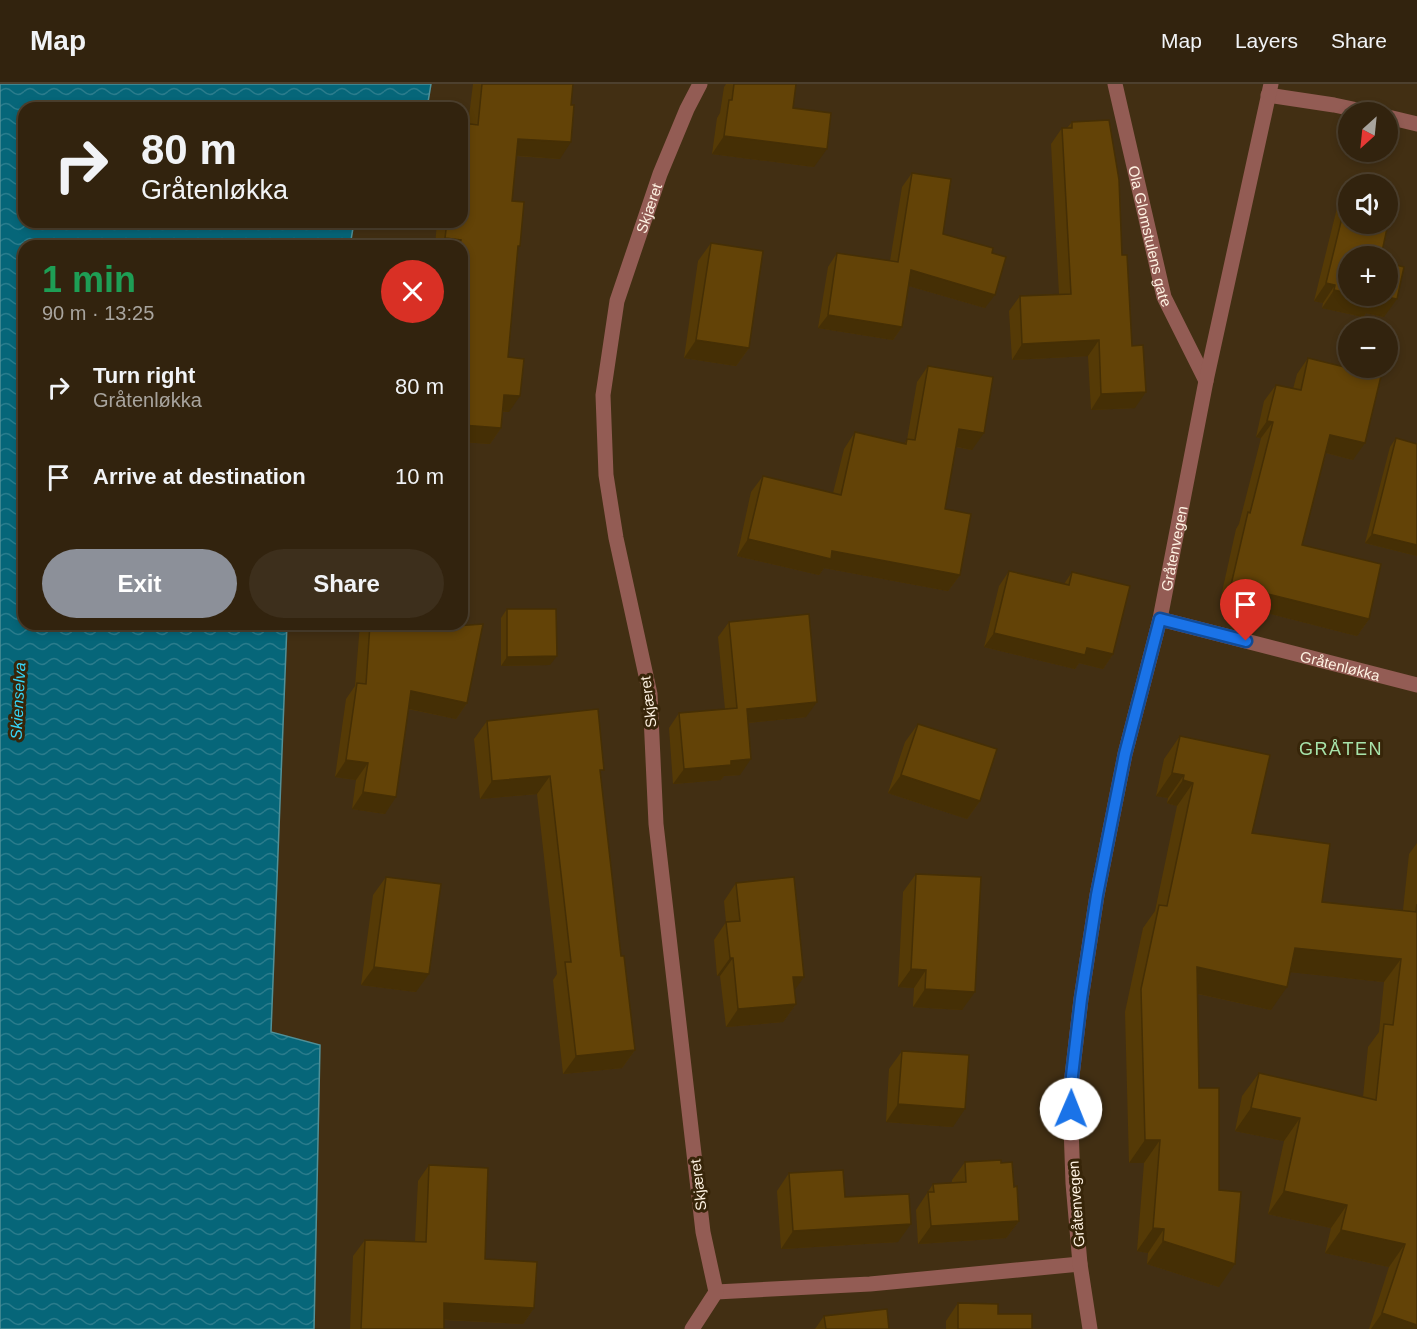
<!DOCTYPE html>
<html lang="en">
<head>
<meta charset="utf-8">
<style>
  :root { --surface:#32230e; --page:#3d2f1c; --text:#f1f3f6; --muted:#a8a49e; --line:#4d402e; --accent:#8c9099 }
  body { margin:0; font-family:Arial,sans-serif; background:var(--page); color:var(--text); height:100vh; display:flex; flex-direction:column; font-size:22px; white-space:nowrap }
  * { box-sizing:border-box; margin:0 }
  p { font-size:20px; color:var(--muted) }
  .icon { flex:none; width:33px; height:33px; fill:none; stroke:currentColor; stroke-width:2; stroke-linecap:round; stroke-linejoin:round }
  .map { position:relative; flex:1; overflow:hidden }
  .details { position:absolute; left:18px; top:156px; width:450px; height:390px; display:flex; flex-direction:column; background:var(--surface); border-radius:18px; box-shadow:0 3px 9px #0003,0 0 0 2px var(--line) }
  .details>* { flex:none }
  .banner { position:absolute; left:18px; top:18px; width:450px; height:126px; border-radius:18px; box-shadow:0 3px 9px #0003,0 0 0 2px var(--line); background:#32230e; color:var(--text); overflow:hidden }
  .needle { width:39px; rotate:207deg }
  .controls { position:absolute; left:1338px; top:18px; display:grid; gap:12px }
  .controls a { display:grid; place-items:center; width:60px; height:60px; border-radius:50%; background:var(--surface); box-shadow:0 3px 9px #0003,0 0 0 2px var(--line); font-size:30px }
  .pin { position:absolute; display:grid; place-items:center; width:51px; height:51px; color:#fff; margin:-62px -26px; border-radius:50% 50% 50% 0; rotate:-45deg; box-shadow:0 0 6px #0007 }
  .pin .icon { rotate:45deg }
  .me { position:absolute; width:66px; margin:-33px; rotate:1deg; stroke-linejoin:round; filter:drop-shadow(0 0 4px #0008) }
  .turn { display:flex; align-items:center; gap:21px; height:126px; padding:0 24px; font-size:27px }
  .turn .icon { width:78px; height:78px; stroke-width:2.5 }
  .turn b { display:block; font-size:42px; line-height:51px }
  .round { display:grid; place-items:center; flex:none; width:63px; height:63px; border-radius:32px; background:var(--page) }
  .overview { display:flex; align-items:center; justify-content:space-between; height:102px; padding:0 24px }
  h1 { font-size:36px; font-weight:700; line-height:45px; color:#1e9e55 }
  .cta { display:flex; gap:12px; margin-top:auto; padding:12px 24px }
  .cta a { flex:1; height:69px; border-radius:36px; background:var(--accent); color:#fff; font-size:24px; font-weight:700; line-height:69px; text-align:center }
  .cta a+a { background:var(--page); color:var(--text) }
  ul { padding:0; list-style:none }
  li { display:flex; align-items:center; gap:18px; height:90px; padding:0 24px }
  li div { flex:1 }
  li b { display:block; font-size:22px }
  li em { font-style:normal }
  header { display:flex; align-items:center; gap:36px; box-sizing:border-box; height:84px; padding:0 30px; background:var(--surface); border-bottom:2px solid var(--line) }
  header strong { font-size:28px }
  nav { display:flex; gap:33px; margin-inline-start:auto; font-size:21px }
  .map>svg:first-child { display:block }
  .water { fill:url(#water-waves); stroke:#509098; stroke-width:1.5 }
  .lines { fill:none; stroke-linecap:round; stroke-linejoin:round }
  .minor { stroke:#935c54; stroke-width:15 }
  .wall { fill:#553a06 }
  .shaded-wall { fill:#452f05 }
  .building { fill:#634307; stroke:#452f05; stroke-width:1.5 }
  .route-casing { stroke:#114b97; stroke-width:15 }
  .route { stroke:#1a73e8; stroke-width:10 }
  .labels { text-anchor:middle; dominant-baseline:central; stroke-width:6; stroke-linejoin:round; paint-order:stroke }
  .street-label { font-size:15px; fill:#fef2e2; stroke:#372509 }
  .water-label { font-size:16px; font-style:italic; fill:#36d5f7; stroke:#372509 }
  .quarter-label { font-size:18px; letter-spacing:1.5px; fill:#a7e3aa; stroke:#372509 }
</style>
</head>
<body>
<header>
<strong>Map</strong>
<nav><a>Map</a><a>Layers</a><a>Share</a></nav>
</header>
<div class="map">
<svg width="1417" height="1245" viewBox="0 0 1417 1245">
  <defs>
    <pattern id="water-waves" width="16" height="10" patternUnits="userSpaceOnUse" patternTransform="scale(1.5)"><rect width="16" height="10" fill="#066679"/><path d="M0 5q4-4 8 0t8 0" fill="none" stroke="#2b7c8c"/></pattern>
  </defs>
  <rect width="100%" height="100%" fill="#422f13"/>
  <path class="water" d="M0,0H431L427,24H24V138H354L350,162H24V540H287L271,948L320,961L314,1245H0Z"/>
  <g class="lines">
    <g class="minor">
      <path id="s1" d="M1115,0L1164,213L1206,297"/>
      <path d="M1268,11L1334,21L1367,28"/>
      <path d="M1388,33L1417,40"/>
      <path id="s2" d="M1160,535L1417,601"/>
      <path d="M716,1208L870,1200L1080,1180"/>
      <path id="s3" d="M692,1245L716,1208L703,1148L656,740L650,610L616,454L606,391L603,311L617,217L660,90L687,25L700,0"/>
      <path id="s4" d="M1090,1245L1080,1180L1073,1099L1071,1042L1072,992L1081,915L1097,811L1125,670L1160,535L1206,297L1271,0"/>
    </g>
  </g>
  <g class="wall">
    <path d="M473,0H573L560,75L516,72L512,117L518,167L508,273L509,328H503L501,344L490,360L462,358V162H435L437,138H462L468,40Z"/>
    <path d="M726,0H796L793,24L814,83L712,70L717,34L720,29L724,3Z"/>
    <path d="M1072,38L1122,171L1135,324L1091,326L1088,272L1012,276L1009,227L1020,212L1059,210L1051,60L1062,44H1067Z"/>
    <path d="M912,89L943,150L992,169L985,224L909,202L902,243L893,256L818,244L828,183L837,169L890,177L902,103Z"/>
    <path d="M1348,102V172L1384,233L1366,229L1363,233L1322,224L1323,219L1314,217L1339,116Z"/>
    <path d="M711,159L749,264L736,282L684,274L698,177Z"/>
    <path d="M1308,274L1353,376L1326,369L1302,461L1369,535L1357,552L1220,517L1236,445L1239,440L1261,354L1256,353L1264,317L1276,301L1293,305L1297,290Z"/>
    <path d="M928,282L972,366L956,363L945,425L960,491L948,507L824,484L819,491L737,472L751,408L763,392L833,409L844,365L855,348L904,360L907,356L917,298Z"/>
    <path d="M1396,354L1417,472L1365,459L1390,363Z"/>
    <path d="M1009,487L1064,500L1072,488L1113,570L1103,585L1079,579L1075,585L984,563L999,502Z"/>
    <path d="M507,525L550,581L501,582V534Z"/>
    <path d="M729,538L806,633L748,639L740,691L724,692L721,696L673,700L669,644L679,629L725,625L718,553Z"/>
    <path d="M360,540H430L429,544L467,619L456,635L408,625L385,730L352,725L356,696L335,693L346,615L355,602Z"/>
    <path d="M487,637L600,691L621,872L635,966L622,984L563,990L553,896L557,890L537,710L480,715L474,655Z"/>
    <path d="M918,640L980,717L967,735L888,709L905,658Z"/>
    <path d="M1180,652L1252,749L1322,818L1403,826L1409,770L1417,759V1245H1369L1389,1183L1325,1169L1331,1144L1268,1130L1284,1057L1235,1047L1242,1012L1259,989L1363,1013L1368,963L1379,948L1384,898L1290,888L1271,926L1198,910L1199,1004L1219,1203L1147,1180L1148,1169L1137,1167L1144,1079H1129L1125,928L1143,844L1155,827L1177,722L1167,719L1168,714L1156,712L1164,675Z"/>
    <path d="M916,790L962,926L913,923L914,904L898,903L903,808Z"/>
    <path d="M386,793L416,908L361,901L373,811Z"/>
    <path d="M736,799L804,893L794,906L796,920L783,938L726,943L720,892H717L714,856L726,838L724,817Z"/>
    <path d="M902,967L953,1043L886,1038L889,985Z"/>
    <path d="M965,1078L1001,1079L1014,1103L1019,1137L1006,1154L918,1160L916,1126L933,1100L952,1099V1096Z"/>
    <path d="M429,1081L485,1175L534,1224L523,1240L444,1236V1245H350L353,1172L365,1156L415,1157L418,1097Z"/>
    <path d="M789,1089L845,1113L898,1158L781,1165L777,1107Z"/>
    <path d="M958,1219L998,1230L1032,1245H946V1237Z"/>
    <path d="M824,1232L889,1245H815Z"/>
  </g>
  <g class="shaded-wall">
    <path d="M724,52L827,65L814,83L712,70Z"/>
    <path d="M518,55L571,58L560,75L507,71Z"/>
    <path d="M445,154L461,156L457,162H440Z"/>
    <path d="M911,186L995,211L985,224L902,200Z"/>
    <path d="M1326,199L1335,201L1323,219L1314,217Z"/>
    <path d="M1334,206L1348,209V212H1381L1397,215L1384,233L1366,229L1363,233L1322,224Z"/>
    <path d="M828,231L902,243L893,256L818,244Z"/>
    <path d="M696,256L749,264L736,282L684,274Z"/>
    <path d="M1099,256L1088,272L1012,276L1022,260Z"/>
    <path d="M1146,308L1135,324L1091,326L1101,310Z"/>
    <path d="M504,311L520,312L509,328L493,327Z"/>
    <path d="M1267,337L1273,338L1261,354L1256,353Z"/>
    <path d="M462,341L501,344L490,360L462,358Z"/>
    <path d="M959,345L984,349L972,366L948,361Z"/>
    <path d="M1330,351L1365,359L1353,376L1319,367Z"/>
    <path d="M1372,450L1417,461V472L1365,459Z"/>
    <path d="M748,455L832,467L960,491L948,507L824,484L819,491L737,472Z"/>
    <path d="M1231,501L1369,535L1357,552L1220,517Z"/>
    <path d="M994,549L1087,564L1113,570L1103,585L1079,579L1075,585L984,563Z"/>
    <path d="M557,572L550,581L501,582L507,573Z"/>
    <path d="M411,607L467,619L456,635L400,623Z"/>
    <path d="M817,618L806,633L736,640L747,625Z"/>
    <path d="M751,675L740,691L724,692L721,696L673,700L684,685L731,677Z"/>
    <path d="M346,676L368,679L356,696L335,693Z"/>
    <path d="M1172,689L1184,691L1168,714L1156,712Z"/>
    <path d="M901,691L980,717L967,735L888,709Z"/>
    <path d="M550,692L537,710L480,715L492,697Z"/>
    <path d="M1183,696L1193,699L1177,722L1167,719Z"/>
    <path d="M363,708L396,713L385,730L352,725Z"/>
    <path d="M1295,864L1401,875L1384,898L1279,887Z"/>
    <path d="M730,874H733L720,892H717Z"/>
    <path d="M374,883L429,890L416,908L361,901Z"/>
    <path d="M1197,883L1287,903L1271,926L1181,906Z"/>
    <path d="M911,885L926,886L914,904L898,903Z"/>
    <path d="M793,893H804L791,911Z"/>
    <path d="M925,905L975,908L962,926L913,923Z"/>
    <path d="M796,920L783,938L726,943L738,925Z"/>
    <path d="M635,966L622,984L563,990L576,972Z"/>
    <path d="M898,1020L965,1025L953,1043L886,1038Z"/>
    <path d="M1251,1024L1300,1034L1284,1057L1235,1047Z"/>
    <path d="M1145,1056H1160L1144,1079H1129Z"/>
    <path d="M1284,1107L1347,1121L1331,1144L1268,1130Z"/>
    <path d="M1019,1137L1006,1154L918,1160L931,1142Z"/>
    <path d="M911,1140L898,1158L781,1165L793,1147Z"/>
    <path d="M1153,1144L1164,1145L1148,1169L1137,1167Z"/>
    <path d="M1341,1146L1405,1160L1389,1183L1325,1169Z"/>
    <path d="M1163,1157L1235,1180L1219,1203L1147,1180Z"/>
    <path d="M444,1219L534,1224L523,1240L433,1235Z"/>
    <path d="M1382,1229L1417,1241V1245H1371Z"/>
  </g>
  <g class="building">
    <path d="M482,0H573L571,21H574L571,58L518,55L512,117L524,118L520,162H518L508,273L524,275L520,312L504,311L501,344L462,341V162H460L461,156L445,154L447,138H462V39L478,41Z"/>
    <path d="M734,0H796L793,24L831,29L827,65L724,52L729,16H732Z"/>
    <path d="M1109,36L1119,96L1122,171H1127L1132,262L1143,261L1146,308L1101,310L1099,256L1022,260L1020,212L1071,210L1062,44H1072V38Z"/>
    <path d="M912,89L951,95L943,150L993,164L992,169L1006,173L995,211L911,186L902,243L828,231L837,169L898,178Z"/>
    <path d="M1375,92L1380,100H1364Z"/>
    <path d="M1351,98L1362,100H1351Z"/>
    <path d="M1388,106L1395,108L1381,172H1348V209L1334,206L1335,201L1326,199L1348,109V140H1388Z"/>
    <path d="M711,159L763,167L749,264L696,256Z"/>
    <path d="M1388,179L1404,183L1397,215L1381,212H1388Z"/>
    <path d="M1358,212H1376V216Z"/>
    <path d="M1308,274L1381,292L1365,359L1330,351L1302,461L1381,480L1369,535L1231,501L1248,428L1250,429L1273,338L1267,337L1276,301L1301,306Z"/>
    <path d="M928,282L993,293L984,349L959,345L945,425L971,430L960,491L832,467L831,475L748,455L763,392L841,411L855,348L906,360L907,355L915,356Z"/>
    <path d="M1396,354L1417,360V461L1372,450Z"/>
    <path d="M1009,487L1069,501L1072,488L1130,502L1113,570L1087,564L1085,571L994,549Z"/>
    <path d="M507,525H556L557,572L507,573Z"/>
    <path d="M809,530L817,618L747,625L751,675L731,677V681L684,685L679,629L737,624L729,538Z"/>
    <path d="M370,540H430L429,544L483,540L467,619L411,607L396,713L363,708L368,679L346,676L357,599L366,600Z"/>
    <path d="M598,625L604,686H600L621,872H624L635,966L576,972L565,878H571L550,692L492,697L487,637Z"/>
    <path d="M918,640L997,665L980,717L901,691Z"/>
    <path d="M1180,652L1270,671L1252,749L1330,760L1322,818L1416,828L1417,820V1241L1382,1229L1405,1160L1341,1146L1347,1121L1284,1107L1300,1034L1251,1024L1259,989L1376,1016L1384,940L1393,941L1401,875L1295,864L1287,903L1197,883L1199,1004H1219V1106L1241,1108L1235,1180L1163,1157L1164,1145L1153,1144L1160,1056H1145L1141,905L1159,821L1167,822L1193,699L1183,696L1184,691L1172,689Z"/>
    <path d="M916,790L981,793L975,908L925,905L926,886L911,885Z"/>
    <path d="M386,793L441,800L429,890L374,883Z"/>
    <path d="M794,793L804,893H793L796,920L738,925L733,874H730L726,838L740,837L736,799Z"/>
    <path d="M902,967L969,971L965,1025L898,1020Z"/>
    <path d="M1001,1076V1079L1012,1078L1014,1103L1017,1102L1019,1137L931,1142L928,1108H934L933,1100L966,1098L965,1078Z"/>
    <path d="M429,1081L488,1084L485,1175L537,1178L534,1224L444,1219V1245H361L365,1156L426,1158Z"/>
    <path d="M843,1086L845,1113L909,1110L911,1140L793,1147L789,1089Z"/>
    <path d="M958,1219L998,1220V1230H1032V1245H958Z"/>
    <path d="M887,1225L889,1245H826L824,1232Z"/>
  </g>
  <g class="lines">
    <defs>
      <path id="route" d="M1071,1025L1072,992L1081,915L1097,811L1125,670L1160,535L1246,557"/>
    </defs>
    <use href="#route" class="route-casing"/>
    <use href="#route" class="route"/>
  </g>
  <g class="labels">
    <g class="street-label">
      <text stroke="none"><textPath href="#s3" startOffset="1143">Skjæret</textPath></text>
      <text stroke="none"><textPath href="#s1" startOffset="156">Ola Glomstulens gate</textPath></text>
      <text stroke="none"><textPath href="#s4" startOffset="792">Gråtenvegen</textPath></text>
      <text stroke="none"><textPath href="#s2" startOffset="186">Gråtenløkka</textPath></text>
      <text transform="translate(648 618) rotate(-97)">Skjæret</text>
      <text transform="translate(698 1101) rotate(-97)">Skjæret</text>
      <text transform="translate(1076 1120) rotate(-94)">Gråtenvegen</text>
    </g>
    <g class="water-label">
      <text transform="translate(18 617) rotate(-87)">Skienselva</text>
    </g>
    <g class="quarter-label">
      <text x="1341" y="665">GRÅTEN</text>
    </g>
  </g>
</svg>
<div class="controls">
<a><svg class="needle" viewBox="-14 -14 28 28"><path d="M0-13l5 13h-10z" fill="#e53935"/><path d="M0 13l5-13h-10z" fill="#a8a49e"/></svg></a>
<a><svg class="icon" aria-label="sound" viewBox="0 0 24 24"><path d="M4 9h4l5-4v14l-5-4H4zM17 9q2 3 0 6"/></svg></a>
<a>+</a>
<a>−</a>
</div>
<div class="pin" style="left:1246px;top:557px;background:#d93025"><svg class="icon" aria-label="arrive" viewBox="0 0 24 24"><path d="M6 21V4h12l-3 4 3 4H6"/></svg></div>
<svg class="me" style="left:1071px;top:1025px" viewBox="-20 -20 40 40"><circle r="19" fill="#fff"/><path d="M0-13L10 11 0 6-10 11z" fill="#1a73e8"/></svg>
<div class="banner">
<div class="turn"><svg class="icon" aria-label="right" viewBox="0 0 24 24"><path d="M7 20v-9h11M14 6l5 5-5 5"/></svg><div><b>80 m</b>Gråtenløkka</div></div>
</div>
<section class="details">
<div class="overview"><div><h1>1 min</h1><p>90 m · 13:25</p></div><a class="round" style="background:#d93025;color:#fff"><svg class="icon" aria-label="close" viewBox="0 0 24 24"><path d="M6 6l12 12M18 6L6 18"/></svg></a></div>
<ul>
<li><svg class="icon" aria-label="right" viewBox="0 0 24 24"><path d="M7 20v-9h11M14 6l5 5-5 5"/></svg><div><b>Turn right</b><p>Gråtenløkka</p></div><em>80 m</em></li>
<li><svg class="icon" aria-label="arrive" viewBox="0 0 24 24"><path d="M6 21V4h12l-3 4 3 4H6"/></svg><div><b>Arrive at destination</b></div><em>10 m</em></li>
</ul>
<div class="cta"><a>Exit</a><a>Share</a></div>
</section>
</div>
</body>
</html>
